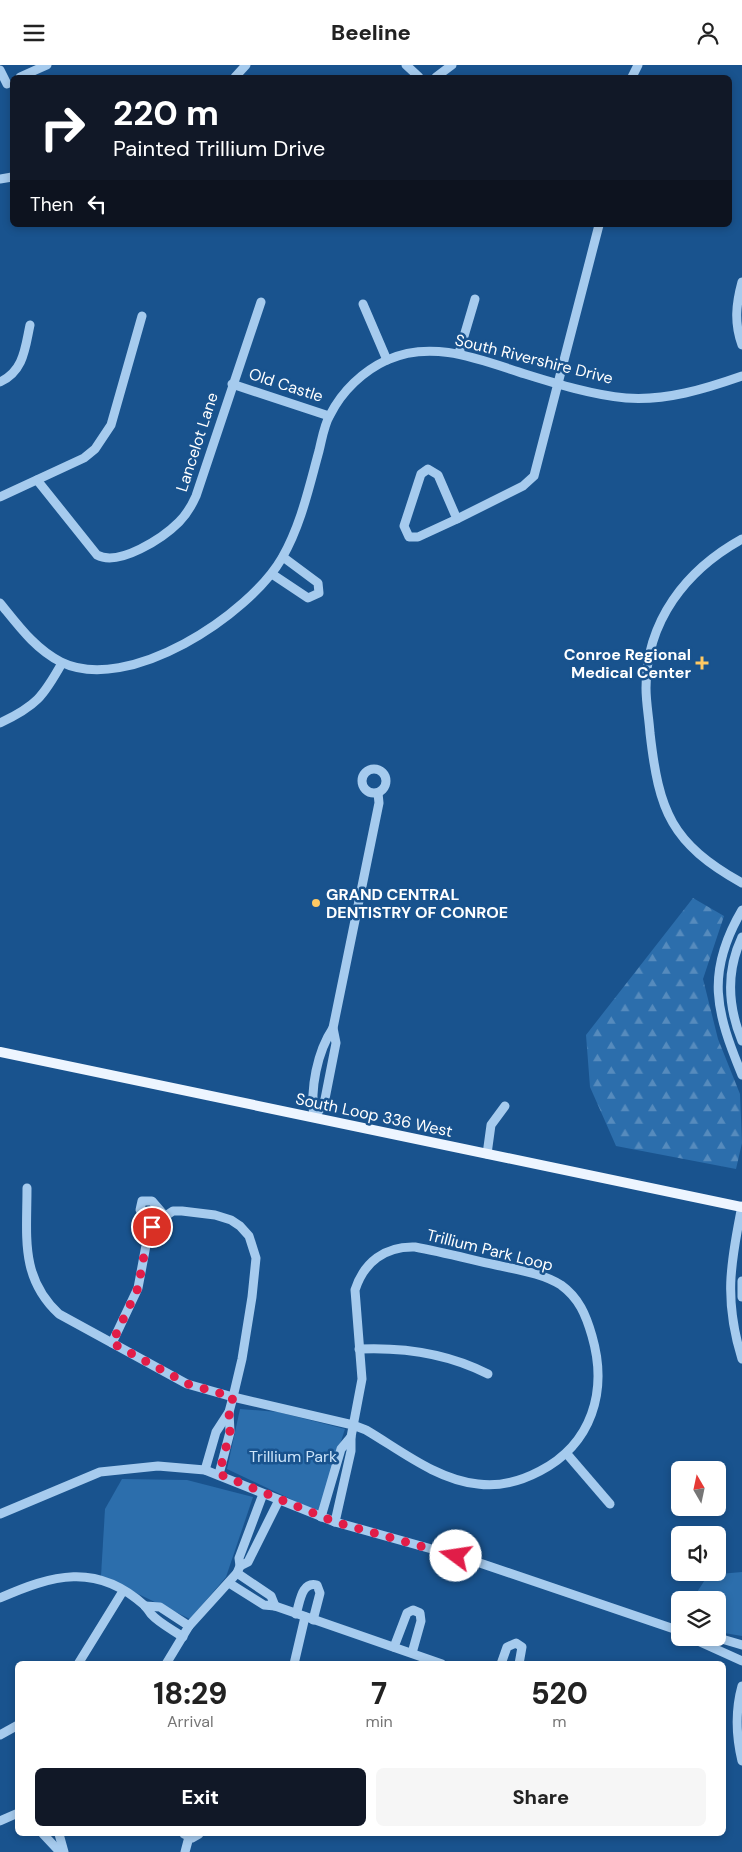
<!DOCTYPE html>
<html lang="en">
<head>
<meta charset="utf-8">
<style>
  :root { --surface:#fff; --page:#f6f6f6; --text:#222; --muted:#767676; --accent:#111827 }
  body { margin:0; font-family:"DM Sans",sans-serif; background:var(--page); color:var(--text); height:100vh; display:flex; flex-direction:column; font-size:19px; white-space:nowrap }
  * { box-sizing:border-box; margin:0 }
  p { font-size:16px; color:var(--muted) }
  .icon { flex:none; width:28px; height:28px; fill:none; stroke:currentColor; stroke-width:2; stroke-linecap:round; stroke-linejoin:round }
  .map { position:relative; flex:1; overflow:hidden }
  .sheet { position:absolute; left:15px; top:1596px; width:711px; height:175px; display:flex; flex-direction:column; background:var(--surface); border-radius:8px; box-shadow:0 2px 8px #0003 }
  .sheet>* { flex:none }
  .guide { position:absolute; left:10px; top:10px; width:722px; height:152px; border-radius:8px; box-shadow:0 2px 8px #0003; background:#111827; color:#fff; overflow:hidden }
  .needle { width:32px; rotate:351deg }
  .buttons { position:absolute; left:671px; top:1396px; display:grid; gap:10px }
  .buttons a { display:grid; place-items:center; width:55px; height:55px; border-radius:8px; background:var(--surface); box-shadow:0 2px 8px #0003; font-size:25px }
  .pin { position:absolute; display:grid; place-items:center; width:42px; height:42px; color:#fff; margin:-21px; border:2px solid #fff; border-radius:50%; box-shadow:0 1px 5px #0007 }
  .me { position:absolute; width:55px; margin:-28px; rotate:284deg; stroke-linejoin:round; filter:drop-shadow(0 0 4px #0008) }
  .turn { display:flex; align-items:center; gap:18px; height:105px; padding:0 20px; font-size:22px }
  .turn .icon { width:65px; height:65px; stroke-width:2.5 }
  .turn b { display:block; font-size:35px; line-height:42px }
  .then { display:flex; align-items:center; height:48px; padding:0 20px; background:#0003; gap:10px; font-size:19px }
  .eta { display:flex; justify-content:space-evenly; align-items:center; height:85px; text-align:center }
  .eta b { font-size:30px; font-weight:800; line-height:35px }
  .primary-button { display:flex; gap:10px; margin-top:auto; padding:10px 20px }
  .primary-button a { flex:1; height:58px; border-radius:8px; background:var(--accent); color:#fff; font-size:20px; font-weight:800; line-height:58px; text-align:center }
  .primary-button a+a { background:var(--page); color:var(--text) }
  header { display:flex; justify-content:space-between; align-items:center; height:65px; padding:0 20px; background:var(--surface); font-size:22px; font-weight:800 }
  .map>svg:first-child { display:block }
  .forest { fill:url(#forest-firs) }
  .park { fill:#2c6eac }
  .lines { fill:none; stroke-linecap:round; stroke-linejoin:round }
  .minor { stroke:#a6cbee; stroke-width:9 }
  .major { stroke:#edf5ff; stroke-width:10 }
  .route { stroke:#e11d48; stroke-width:9; stroke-dasharray:0 16.2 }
  .poi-dot { fill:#ffc963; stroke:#19538e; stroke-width:2 }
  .labels { text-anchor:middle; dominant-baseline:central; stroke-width:5; stroke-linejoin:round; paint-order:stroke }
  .street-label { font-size:16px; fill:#fff; stroke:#19538e }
  .poi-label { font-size:16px; font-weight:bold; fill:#fff; stroke:#19538e; text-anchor:end }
  .park-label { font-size:16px; fill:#cce4fa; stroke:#19538e }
</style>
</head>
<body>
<header><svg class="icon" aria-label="menu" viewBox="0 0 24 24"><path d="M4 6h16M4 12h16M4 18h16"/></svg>Beeline<svg class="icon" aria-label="person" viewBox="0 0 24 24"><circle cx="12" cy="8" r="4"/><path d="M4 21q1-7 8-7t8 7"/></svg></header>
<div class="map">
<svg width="742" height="1787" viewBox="0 0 742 1787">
  <defs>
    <pattern id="forest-firs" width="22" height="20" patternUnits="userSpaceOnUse" patternTransform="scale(1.25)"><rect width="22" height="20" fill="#2c6eac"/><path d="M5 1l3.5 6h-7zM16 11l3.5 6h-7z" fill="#568bbd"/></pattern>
  </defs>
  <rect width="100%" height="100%" fill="#19538e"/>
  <path class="forest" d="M693,833L724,851L703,914L718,974L740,1029L742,1078L736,1104L616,1081L590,1022L586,970Z"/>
  <g class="park">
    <path d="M240,1344L278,1347L345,1364L318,1447L227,1404Z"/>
    <path d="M122,1414L187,1415L253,1432L226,1512L190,1554L101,1511L105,1444Z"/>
    <path d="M742,1507V1571L718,1567V1535H692L708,1510Z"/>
  </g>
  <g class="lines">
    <g class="minor">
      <path d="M406,0L419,12"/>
      <path d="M0,5L7,19"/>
      <path d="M20,12L47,0"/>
      <path d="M235,12L246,0"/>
      <path d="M436,12L452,0"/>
      <path d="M632,12L638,0"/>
      <path d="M0,114L12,112"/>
      <path d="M742,217C736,239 734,258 742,280"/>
      <path d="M363,239L387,295"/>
      <path d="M459,288L475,234"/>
      <path d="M0,317C24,306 25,283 30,260"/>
      <path d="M232,319L329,351"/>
      <path d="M428,404L438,410L457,454L418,472H409L404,461L421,409Z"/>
      <path d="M37,415L97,490C119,502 163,473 179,457C187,449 192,440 196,431L261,237"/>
      <path d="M0,432L84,393L95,384L111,360L142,251"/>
      <path d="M457,454L523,421L534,411L599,160"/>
      <path d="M742,474C686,505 646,556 646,623C646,638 649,653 650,668C659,747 671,778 742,818"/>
      <path d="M272,509L308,533L319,528L318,518L283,492"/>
      <path d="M0,538C18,560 35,584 61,597C128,630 249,550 282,493C301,460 309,422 319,386C322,374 324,360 330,350C342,326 363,306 387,295C433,274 481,295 525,309C557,319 593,330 626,333C666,336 705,324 742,311"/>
      <path d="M0,658C36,641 43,632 62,598"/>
      <circle cx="374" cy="716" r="12"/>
      <path d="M742,845C705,908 716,947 742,1010"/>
      <path d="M742,872C726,906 728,942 742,976"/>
      <path d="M314,1052L324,1039L336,978L333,963L379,738L378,728"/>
      <path d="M314,1052C310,1024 317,987 333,963"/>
      <path d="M487,1089L491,1060L505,1041"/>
      <path d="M27,1123C27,1172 20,1213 59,1249L187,1319L233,1332L353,1360L366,1365C400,1385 437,1415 478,1419C499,1422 521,1416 540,1406C592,1379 608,1326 592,1271C586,1250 579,1233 561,1220C542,1208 518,1205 496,1200C469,1194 442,1187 415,1182C385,1181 364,1197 355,1225L362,1314L351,1372V1386L335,1457"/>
      <path d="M742,1141C730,1200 724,1236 742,1294"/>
      <path d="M152,1162L140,1145L142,1136H152L164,1150"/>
      <path d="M742,1216V1232"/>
      <path d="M112,1278L138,1223L147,1175L149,1166L155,1158L173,1146H182L215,1150L231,1155L240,1161L249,1171L256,1193L252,1232L242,1294L233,1332L229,1347L216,1367L205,1405"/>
      <path d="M359,1284C405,1282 447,1288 488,1309"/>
      <path d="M567,1389L610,1439"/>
      <path d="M219,1409L230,1367L229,1347"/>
      <path d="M0,1449L100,1407L158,1401L205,1405L335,1457L471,1495L680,1566"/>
      <path d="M321,1452L341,1384L351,1372"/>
      <path d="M240,1501L248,1497L279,1435"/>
      <path d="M237,1508L271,1531L275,1541"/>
      <path d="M229,1518L264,1540L275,1541L442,1599"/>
      <path d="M0,1533C52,1510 96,1497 144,1540C147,1543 149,1546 151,1549C159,1558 173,1565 183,1572"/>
      <path d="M145,1541L160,1542L189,1561"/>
      <path d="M296,1549C300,1538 301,1516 317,1520L320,1528L313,1555"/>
      <path d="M689,1572L742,1596"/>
      <path d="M715,1572L742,1580"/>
      <path d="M394,1582L407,1548L413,1545L420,1548L421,1556L412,1588"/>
      <path d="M78,1599L123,1526"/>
      <path d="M166,1599L189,1561L237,1508L240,1501L239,1493L263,1429"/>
      <path d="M294,1599L305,1552"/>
      <path d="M501,1599L507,1582L516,1578L522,1582L519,1599"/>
      <path d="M742,1621C735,1646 736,1671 742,1696"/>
      <path d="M0,1670L18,1660"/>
      <path d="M0,1756L18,1748"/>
      <path d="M43,1769L60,1787"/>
      <path d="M59,1769L64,1787"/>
      <path d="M184,1769L192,1773L199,1769"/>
      <path d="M185,1787L189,1772"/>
    </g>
    <path class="major" d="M0,987L742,1142"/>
  </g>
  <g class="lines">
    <path class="route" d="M152,1162L147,1174L138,1223L112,1278L188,1319L233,1332L229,1347L230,1367L219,1409L335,1457L456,1491"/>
  </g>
  <g class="poi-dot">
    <path d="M699.5 590.5h5v5h5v5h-5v5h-5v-5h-5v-5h5z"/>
    <circle cx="316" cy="838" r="5"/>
  </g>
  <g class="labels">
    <g class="street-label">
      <text transform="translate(534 294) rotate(14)">South Rivershire Drive</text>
      <text transform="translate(286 320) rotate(18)">Old Castle</text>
      <text transform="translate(197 377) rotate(-72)">Lancelot Lane</text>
      <text transform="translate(374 1050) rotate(12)">South Loop 336 West</text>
      <text transform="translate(490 1185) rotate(14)">Trillium Park Loop</text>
    </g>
    <g class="poi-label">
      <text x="691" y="589">Conroe Regional<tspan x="691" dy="18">Medical Center</tspan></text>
      <text x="326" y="829" text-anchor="start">GRAND CENTRAL<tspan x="326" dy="18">DENTISTRY OF CONROE</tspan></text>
    </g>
    <g class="park-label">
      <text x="293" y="1391">Trillium Park</text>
    </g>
  </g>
</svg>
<div class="buttons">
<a><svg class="needle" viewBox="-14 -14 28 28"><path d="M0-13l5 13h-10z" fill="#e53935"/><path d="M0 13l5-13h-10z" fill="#767676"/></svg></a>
<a><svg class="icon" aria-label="sound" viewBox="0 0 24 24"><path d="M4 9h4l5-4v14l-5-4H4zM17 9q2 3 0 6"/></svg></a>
<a><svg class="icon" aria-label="layers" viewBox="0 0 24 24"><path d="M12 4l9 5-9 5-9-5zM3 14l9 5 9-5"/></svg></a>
</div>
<div class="pin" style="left:152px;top:1162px;background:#d93025"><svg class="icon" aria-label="arrive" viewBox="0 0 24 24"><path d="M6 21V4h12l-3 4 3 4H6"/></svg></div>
<svg class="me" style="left:456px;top:1491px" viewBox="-20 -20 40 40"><circle r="19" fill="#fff"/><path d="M0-13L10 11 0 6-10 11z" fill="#e11d48"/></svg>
<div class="guide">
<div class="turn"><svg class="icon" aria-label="right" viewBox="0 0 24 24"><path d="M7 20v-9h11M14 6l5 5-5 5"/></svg><div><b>220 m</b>Painted Trillium Drive</div></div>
<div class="then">Then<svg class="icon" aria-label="left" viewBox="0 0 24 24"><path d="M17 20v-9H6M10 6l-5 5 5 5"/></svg></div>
</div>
<section class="sheet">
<div class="eta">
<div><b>18:29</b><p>Arrival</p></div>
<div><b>7</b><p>min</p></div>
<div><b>520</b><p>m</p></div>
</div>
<div class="primary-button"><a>Exit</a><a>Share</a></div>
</section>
</div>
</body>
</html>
